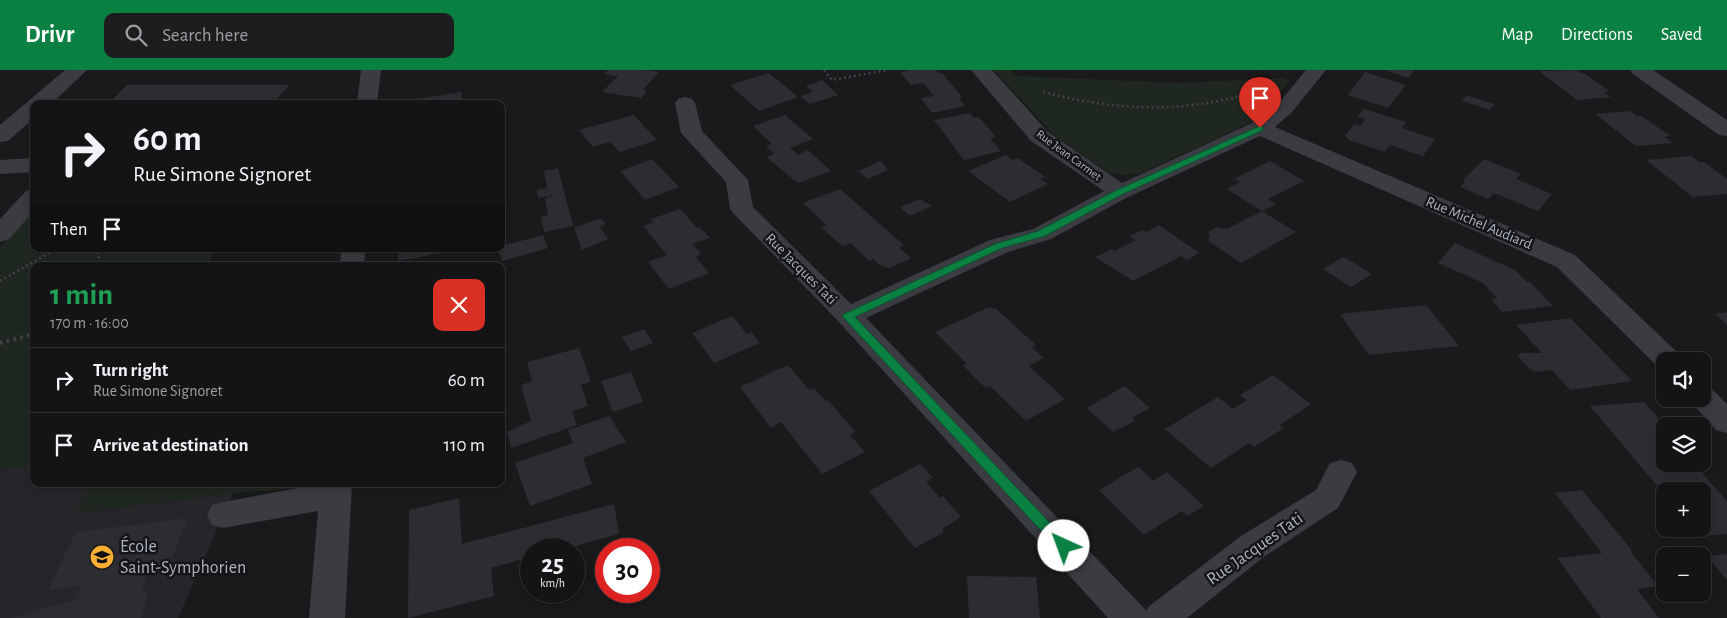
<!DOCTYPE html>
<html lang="en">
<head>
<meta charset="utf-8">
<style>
  :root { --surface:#141416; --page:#1d1d1f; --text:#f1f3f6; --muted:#9d9ea1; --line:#333335; --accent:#0b8043 }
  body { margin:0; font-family:"Alegreya Sans",sans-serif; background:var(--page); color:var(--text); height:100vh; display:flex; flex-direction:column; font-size:19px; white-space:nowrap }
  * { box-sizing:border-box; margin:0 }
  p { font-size:16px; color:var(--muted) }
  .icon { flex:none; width:28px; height:28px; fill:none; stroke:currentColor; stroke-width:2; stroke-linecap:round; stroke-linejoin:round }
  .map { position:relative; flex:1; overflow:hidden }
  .drawer { position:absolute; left:30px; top:192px; width:475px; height:225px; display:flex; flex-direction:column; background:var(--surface); border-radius:10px; box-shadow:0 2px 8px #0003,0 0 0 1px var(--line) }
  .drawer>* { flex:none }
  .top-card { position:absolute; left:30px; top:30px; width:475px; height:152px; border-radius:10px; box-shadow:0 2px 8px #0003,0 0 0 1px var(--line); background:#141416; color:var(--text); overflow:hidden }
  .controls { position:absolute; left:1656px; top:282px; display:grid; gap:10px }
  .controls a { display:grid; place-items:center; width:55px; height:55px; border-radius:10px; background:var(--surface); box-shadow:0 2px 8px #0003,0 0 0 1px var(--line); font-size:25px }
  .speed { position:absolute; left:520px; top:468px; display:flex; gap:10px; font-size:25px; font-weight:700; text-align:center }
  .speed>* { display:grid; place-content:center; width:65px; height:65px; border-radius:50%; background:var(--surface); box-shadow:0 2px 8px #0003,0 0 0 1px var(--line); line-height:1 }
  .speed small { font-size:12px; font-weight:400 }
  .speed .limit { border:8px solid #d22; background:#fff; color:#111 }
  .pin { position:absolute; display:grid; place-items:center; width:42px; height:42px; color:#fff; margin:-51px -21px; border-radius:50% 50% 50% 0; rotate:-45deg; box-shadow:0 0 5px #0007 }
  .pin .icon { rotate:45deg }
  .me { position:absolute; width:55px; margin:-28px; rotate:317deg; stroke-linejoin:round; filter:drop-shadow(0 0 4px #0008) }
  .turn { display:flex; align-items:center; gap:18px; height:105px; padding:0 20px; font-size:22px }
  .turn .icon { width:65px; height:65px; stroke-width:2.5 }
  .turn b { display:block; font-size:35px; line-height:42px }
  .then { display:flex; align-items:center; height:48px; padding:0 20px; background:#0003; gap:10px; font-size:19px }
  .round { display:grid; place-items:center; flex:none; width:52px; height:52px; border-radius:10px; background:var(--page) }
  .headline { display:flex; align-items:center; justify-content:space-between; height:85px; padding:0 20px }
  h1 { font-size:30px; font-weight:600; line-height:38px; color:#1e9e55 }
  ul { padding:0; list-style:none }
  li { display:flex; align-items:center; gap:15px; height:65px; padding:0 20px; border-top:1px solid var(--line) }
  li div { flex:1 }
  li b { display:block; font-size:19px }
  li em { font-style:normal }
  header { display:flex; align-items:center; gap:30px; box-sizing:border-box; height:70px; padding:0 25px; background:var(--accent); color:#fff }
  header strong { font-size:24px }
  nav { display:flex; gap:28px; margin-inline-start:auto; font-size:18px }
  .search { width:350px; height:45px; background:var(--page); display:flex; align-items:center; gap:12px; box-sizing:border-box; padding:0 18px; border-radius:10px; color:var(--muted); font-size:19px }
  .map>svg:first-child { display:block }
  .built { fill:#26262a }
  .green { fill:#1f2820 }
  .building { fill:#2d2d31 }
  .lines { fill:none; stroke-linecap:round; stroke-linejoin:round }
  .path-far1 { stroke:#414349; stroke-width:2.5; stroke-dasharray:2 3; stroke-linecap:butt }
  .path { stroke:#414349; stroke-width:4; stroke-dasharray:2.5 4.5; stroke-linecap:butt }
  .minor { fill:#3b3c42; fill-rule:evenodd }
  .route { fill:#0b8043; stroke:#07532c }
  .labels { text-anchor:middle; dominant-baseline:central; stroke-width:5; stroke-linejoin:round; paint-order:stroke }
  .far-street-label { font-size:12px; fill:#acb2bd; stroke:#151518 }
  .street-label { font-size:15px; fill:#acb2bd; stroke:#151518 }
  .near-poi-label { font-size:18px; fill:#acb2bd; stroke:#151518; text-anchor:start }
  .near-street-label { font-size:18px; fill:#acb2bd; stroke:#151518 }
</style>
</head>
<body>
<header>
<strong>Drivr</strong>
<div class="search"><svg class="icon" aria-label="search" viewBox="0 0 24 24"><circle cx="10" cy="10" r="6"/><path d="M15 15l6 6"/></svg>Search here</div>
<nav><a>Map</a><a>Directions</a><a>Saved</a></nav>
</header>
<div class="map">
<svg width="1727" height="548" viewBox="0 0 1727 548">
  <rect width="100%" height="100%" fill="#1a1a1d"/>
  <path class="built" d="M34,395V414H90L76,443L233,423L178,548H0V399Z"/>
  <g class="green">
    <path d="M994,0H1011L1017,6L1179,13L1283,8L1290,11L1256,50L1141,103L1126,105L1109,103L1053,64Z"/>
    <path d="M34,137V179H214L209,196H34V395L0,399V177Z"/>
    <path d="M90,414H299V418L233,423L75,443Z"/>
  </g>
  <g class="building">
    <path d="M608,0H647L659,2L643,20L647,21L641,28L602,22L618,6L604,4Z"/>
    <path d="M910,0H936L939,3H942L962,27L959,28L965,36L932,43L921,28L934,26L923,13L911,15L900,2Z"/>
    <path d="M1385,0H1414L1408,8Z"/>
    <path d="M1576,0L1580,3H1584L1609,21L1604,22L1611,27L1577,30L1539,1Z"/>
    <path d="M1365,2L1406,15L1388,38L1348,25Z"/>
    <path d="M769,3L798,27L759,41L730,15Z"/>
    <path d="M822,10L838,25L810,34L800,26L813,22L806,16Z"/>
    <path d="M127,15H289L273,34H108Z"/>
    <path d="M462,22V34H406L407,30Z"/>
    <path d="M1466,25L1494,34L1490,40L1462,31Z"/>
    <path d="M1364,39L1406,52L1402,58L1435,69L1423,86L1390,75L1385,82L1349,70L1345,66L1354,54L1360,56L1365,49L1357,46Z"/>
    <path d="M1630,41L1637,46H1642L1646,49L1670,66L1665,67L1673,73L1636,76L1595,44Z"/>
    <path d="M970,43L974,48L979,47L996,67L990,68L1001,81L964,90L934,50Z"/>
    <path d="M634,45L657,70L620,82L610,72L593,77L579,60Z"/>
    <path d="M785,45L813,69L790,78L798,85L808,80L831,101L798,113L766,87L774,84L766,76L772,74L753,56Z"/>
    <path d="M1006,85L1013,90L1018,88L1041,104L1045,107L1040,109L1048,114L1010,132L968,101Z"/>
    <path d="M1691,86L1699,92H1704L1727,109V124L1693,127L1646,90Z"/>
    <path d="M652,89L679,117L645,130L620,101Z"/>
    <path d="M1484,89L1521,104L1516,109L1552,124L1538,141L1494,123L1488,129L1460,117L1465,111L1463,110Z"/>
    <path d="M881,91L888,100L868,109L858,101Z"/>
    <path d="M1270,91L1304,111L1268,129L1276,134L1262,141L1227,119L1240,112L1234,109Z"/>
    <path d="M558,98L573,156L544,162L541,147L548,145L545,128L558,124L538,128L537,120L547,118L544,101Z"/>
    <path d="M840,119L904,175L899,178L911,188L890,198L881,196L873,189L869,191L851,173L842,176L822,158L826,155L803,133Z"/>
    <path d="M920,129L932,136L910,146L900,137Z"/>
    <path d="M680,139L697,158L700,157L710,168L693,174L701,184L696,187L709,203L669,219L648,192L667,185L643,156L654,152L651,149Z"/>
    <path d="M1262,141L1296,162L1241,193L1207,170L1210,168L1208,162L1217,157L1227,159Z"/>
    <path d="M600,148L606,154L600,157L608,169L582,180L574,158Z"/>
    <path d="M1159,155L1199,183L1187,190L1181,186L1133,211L1095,187L1112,179L1114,181L1136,170L1129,166L1143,160L1146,162Z"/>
    <path d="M543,165L548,178L502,191L498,179H501V176Z"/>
    <path d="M1455,173L1515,200L1527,212H1530L1553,236L1502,242L1491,229H1498L1483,213L1438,193Z"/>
    <path d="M398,179H440V183L398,191Z"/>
    <path d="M1344,187L1372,204L1351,217L1323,199Z"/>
    <path d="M1426,235L1459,276L1369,285L1340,244Z"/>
    <path d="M987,238H995L1036,275L1032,277L1044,288L1029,296L1065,329L1026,351L990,316L986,318L974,307L963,295L967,294L935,262Z"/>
    <path d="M1727,242V255L1715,244Z"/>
    <path d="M732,246L747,264L751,262L760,273L714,293L692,263Z"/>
    <path d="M1570,248L1599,277L1632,311L1570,320L1552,300L1537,302L1530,299L1518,286L1520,283H1542L1516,255Z"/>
    <path d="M644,259L653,273L631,281L622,267Z"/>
    <path d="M579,278L591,312L581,315L588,336L572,341L577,355L511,378L507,362L531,351L521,315L532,311L527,292Z"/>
    <path d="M788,295L809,320L814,318L826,331L828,330L856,362L850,365L865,382L822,404L781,352L771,358L740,317Z"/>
    <path d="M631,302L643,332L613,342L601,311Z"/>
    <path d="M1273,305L1311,334L1280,355L1284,358L1254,377L1249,373L1211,398L1165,359L1218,327L1233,339L1247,330L1240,325Z"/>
    <path d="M1125,316L1150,338L1132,348L1135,351L1113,362L1086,338Z"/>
    <path d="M1644,332L1665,355V394H1694L1727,431V464L1692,467L1685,459H1702V421H1665V425L1590,336Z"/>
    <path d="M609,346L626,372L583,388L592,414L530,436L515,393L573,373L568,360Z"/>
    <path d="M920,394L933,408L926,412L940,428L943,426L961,447L942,459L944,462L915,478L869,421Z"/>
    <path d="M1138,397L1153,411L1167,402L1204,436L1187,446L1182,441L1144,465L1099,420Z"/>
    <path d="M1582,420L1631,479V482L1658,516L1637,519L1659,548H1601L1557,488L1602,483L1555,423Z"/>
    <path d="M459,428L462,474L614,434L619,464L564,479H531V487L491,498L494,526L408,548L409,440Z"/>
    <path d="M188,448L169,495L148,498L142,522L148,520L142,548H10L75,530L81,516L48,520L76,462Z"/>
    <path d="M1727,484V510L1707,486Z"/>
    <path d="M967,506L1036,507L1040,548H969Z"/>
  </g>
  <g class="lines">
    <g class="path-far1">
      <path d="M824,0L832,10L887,0"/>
      <path d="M1043,22C1117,41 1181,44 1255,22"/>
      <path d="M93,179L99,184L98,196"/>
      <path d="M0,211L56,179"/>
    </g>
    <path class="path" d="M0,273L34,264"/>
    <g class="minor">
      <path d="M65,0H87L51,34H34V48L8,71L0,72V55Z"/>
      <path d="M361,0H381L377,34H357Z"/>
      <path d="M971,0H992L1047,61L1122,113L1252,53L1278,34L1306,0H1326L1292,42L1275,57L1575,185L1679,284L1683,291H1665V300L1659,298L1557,197L1260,66L1128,127L1051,169L1008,182L866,248L1143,537L1146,541L1148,537L1241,466L1316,420L1330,393L1341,390L1352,393L1357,402L1338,438L1265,486L1187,548H1108L839,252L734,144L730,139L726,112L681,63L675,33L678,29L685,27L692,29L695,33L702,61L748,110L753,137L851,234L990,170L1033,159L1104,121L1031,71Z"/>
      <path d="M1630,0H1653L1727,50V66L1719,65L1633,4Z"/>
      <path d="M34,88V102L0,104V90Z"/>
      <path d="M34,119V141L9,169L0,172V149L26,121Z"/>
      <path d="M341,179H365L364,196H340Z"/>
      <path d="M1702,316L1712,319L1727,334V363L1716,360L1688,329H1702Z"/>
      <path d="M320,414H352L345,548H309L318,441L223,458L212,455L207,445L212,435L223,432Z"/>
    </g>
  </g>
  <path class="route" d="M1260,56L1263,57V60L1123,124L1045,166L1002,178L855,247L1068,472L1070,476L1068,480L1064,482L1059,480L842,246L844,244L995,174L1038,161L1117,120Z"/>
  <defs>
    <symbol id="school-disc" viewBox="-11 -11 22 22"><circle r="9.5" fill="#fcae33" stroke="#151518"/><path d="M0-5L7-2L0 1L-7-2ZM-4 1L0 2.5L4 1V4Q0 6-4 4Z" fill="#111"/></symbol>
  </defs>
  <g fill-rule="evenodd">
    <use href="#school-disc" x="88" y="473" width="28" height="28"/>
  </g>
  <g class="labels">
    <g class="far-street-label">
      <text transform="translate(1069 85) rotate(36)">Rue Jean Carmet</text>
    </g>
    <g class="street-label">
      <text transform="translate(1479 153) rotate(23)">Rue Michel Audiard</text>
      <text transform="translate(801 199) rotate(45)">Rue Jacques Tati</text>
    </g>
    <g class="near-poi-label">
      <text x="120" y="477">École<tspan x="120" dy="21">Saint-Symphorien</tspan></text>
    </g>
    <g class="near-street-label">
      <text transform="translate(1255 479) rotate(-35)">Rue Jacques Tati</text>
    </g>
  </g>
</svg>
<div class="controls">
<a><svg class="icon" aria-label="sound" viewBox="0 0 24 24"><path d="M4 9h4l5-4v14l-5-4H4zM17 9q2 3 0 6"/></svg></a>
<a><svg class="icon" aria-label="layers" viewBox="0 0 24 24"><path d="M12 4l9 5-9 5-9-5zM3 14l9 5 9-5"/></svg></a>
<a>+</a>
<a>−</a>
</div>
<div class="speed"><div>25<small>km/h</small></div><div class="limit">30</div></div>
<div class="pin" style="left:1260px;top:58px;background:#d93025"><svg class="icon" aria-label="arrive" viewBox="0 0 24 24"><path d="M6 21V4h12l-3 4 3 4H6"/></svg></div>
<svg class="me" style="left:1064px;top:476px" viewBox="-20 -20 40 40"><circle r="19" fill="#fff"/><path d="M0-13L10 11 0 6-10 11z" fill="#0b8043"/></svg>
<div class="top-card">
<div class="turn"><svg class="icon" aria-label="right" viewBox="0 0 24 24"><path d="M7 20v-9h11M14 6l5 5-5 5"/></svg><div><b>60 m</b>Rue Simone Signoret</div></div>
<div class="then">Then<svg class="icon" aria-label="arrive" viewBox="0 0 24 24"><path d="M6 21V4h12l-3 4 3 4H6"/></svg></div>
</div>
<section class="drawer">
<div class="headline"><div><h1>1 min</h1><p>170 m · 16:00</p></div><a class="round" style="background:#d93025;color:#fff"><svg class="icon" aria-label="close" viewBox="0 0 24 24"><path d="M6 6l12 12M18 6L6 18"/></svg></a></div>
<ul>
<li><svg class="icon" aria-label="right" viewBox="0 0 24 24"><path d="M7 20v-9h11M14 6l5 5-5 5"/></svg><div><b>Turn right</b><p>Rue Simone Signoret</p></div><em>60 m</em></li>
<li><svg class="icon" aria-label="arrive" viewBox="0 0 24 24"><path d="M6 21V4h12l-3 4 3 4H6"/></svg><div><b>Arrive at destination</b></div><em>110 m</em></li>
</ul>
</section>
</div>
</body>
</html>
